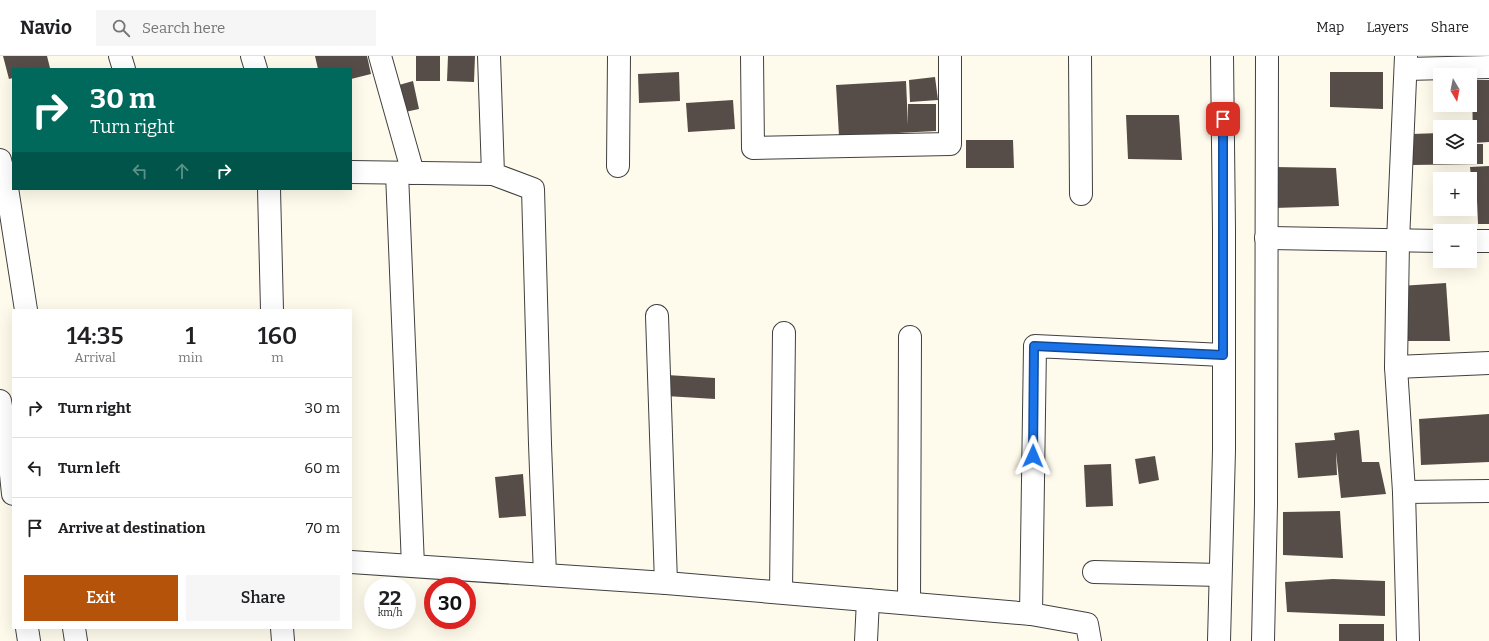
<!DOCTYPE html>
<html lang="en">
<head>
<meta charset="utf-8">
<style>
  :root { --surface:#fff; --page:#f6f6f6; --text:#202124; --muted:#757577; --line:#e0e0e0; --accent:#b45309 }
  body { margin:0; font-family:Bitter,serif; background:var(--page); color:var(--text); height:100vh; display:flex; flex-direction:column; font-size:15px; white-space:nowrap }
  * { box-sizing:border-box; margin:0 }
  p { font-size:13px; color:var(--muted) }
  .icon { flex:none; width:22px; height:22px; fill:none; stroke:currentColor; stroke-width:2; stroke-linecap:round; stroke-linejoin:round }
  .map { position:relative; flex:1; overflow:hidden }
  .details { position:absolute; left:12px; top:253px; width:340px; height:320px; display:flex; flex-direction:column; background:var(--surface); border-radius:0px; box-shadow:0 4px 16px #0002 }
  .details>* { flex:none }
  .banner { position:absolute; left:12px; top:12px; width:340px; height:122px; border-radius:0px; box-shadow:0 4px 16px #0002; background:#00695c; color:#fff; overflow:hidden }
  .needle { width:26px; rotate:170deg }
  .fabs { position:absolute; left:1433px; top:12px; display:grid; gap:8px }
  .fabs a { display:grid; place-items:center; width:44px; height:44px; border-radius:0px; background:var(--surface); box-shadow:0 4px 16px #0002; font-size:20px }
  .speed { position:absolute; left:364px; top:521px; display:flex; gap:8px; font-size:20px; font-weight:700; text-align:center }
  .speed>* { display:grid; place-content:center; width:52px; height:52px; border-radius:50%; background:var(--surface); box-shadow:0 4px 16px #0002; line-height:1 }
  .speed small { font-size:10px; font-weight:400 }
  .speed .limit { border:6px solid #d22; background:#fff; color:#111 }
  .pin { position:absolute; display:grid; place-items:center; width:34px; height:34px; color:#fff; margin:-17px; border-radius:8px; box-shadow:0 2px 6px #0006 }
  .me { position:absolute; width:44px; margin:-22px; rotate:1deg; stroke-linejoin:round; filter:drop-shadow(0 0 3px #0008) }
  .turn { display:flex; align-items:center; gap:14px; height:84px; padding:0 12px; font-size:18px }
  .turn .icon { width:52px; height:52px; stroke-width:2.5 }
  .turn b { display:block; font-size:28px; line-height:34px }
  .lanes { display:flex; align-items:center; height:38px; padding:0 12px; background:#0003; justify-content:center; gap:20px; direction:ltr }
  .lanes .off { opacity:.35 }
  .eta { display:flex; justify-content:space-evenly; align-items:center; height:68px; text-align:center }
  .eta b { font-size:24px; font-weight:600; line-height:28px }
  .action { display:flex; gap:8px; margin-top:auto; padding:8px 12px }
  .action a { flex:1; height:46px; border-radius:0px; background:var(--accent); color:#fff; font-size:16px; font-weight:600; line-height:46px; text-align:center }
  .action a+a { background:var(--page); color:var(--text) }
  ul { padding:0; list-style:none }
  li { display:flex; align-items:center; gap:12px; height:60px; padding:0 12px; border-top:1px solid var(--line) }
  li div { flex:1 }
  li b { display:block; font-size:15px }
  li em { font-style:normal }
  header { display:flex; align-items:center; gap:24px; box-sizing:border-box; height:56px; padding:0 20px; background:var(--surface); border-bottom:1px solid var(--line) }
  header strong { font-size:19px }
  nav { display:flex; gap:22px; margin-inline-start:auto; font-size:14px }
  .search { width:280px; height:36px; background:var(--page); display:flex; align-items:center; gap:10px; box-sizing:border-box; padding:0 14px; border-radius:0px; color:var(--muted); font-size:15px }
  .map>svg:first-child { display:block }
  .building { fill:#564d48 }
  .lines { fill:none; stroke-linecap:round; stroke-linejoin:round }
  .minor-casing { stroke:#404040; stroke-width:24 }
  .minor { stroke:#fff; stroke-width:22 }
  .route-casing { stroke:#114b97; stroke-width:10 }
  .route { stroke:#1a73e8; stroke-width:7 }
</style>
</head>
<body>
<header>
<strong>Navio</strong>
<div class="search"><svg class="icon" aria-label="search" viewBox="0 0 24 24"><circle cx="10" cy="10" r="6"/><path d="M15 15l6 6"/></svg>Search here</div>
<nav><a>Map</a><a>Layers</a><a>Share</a></nav>
</header>
<div class="map">
<svg width="1489" height="585" viewBox="0 0 1489 585">
  <rect width="100%" height="100%" fill="#fffbec"/>
  <g class="building">
    <path d="M3,0H47L50,12L13,13V22L9,23Z"/>
    <path d="M315,0H367L371,18L351,23V13H318Z"/>
    <rect x="416" y="0" width="24" height="25"/>
    <path d="M448,0H475L474,26L447,25Z"/>
    <path d="M679,16L680,45L639,47L638,18Z"/>
    <path d="M1330,16H1383V53L1330,51Z"/>
    <path d="M935,21L938,44L910,46L909,24Z"/>
    <path d="M1472,24H1489V86L1473,87Z"/>
    <path d="M413,25L419,53L405,56L399,29Z"/>
    <path d="M906,25L908,69V48H936V75L839,80L836,29Z"/>
    <path d="M733,44L735,73L688,76L686,47Z"/>
    <path d="M1126,59H1179L1182,104L1128,103Z"/>
    <path d="M1440,77V101H1470V88H1483V108L1412,109V78Z"/>
    <path d="M966,84H1013L1014,112H966Z"/>
    <path d="M1489,110V168H1478L1476,121H1471L1470,111Z"/>
    <path d="M1274,111L1336,112L1339,150L1274,152Z"/>
    <path d="M1446,227L1450,285H1404L1400,230Z"/>
    <path d="M667,319L715,322V343L666,340Z"/>
    <path d="M1489,358V406L1421,409L1419,363Z"/>
    <path d="M1359,374L1362,406H1379L1386,438L1341,442L1336,396L1337,419L1298,422L1295,387L1335,384L1334,377Z"/>
    <path d="M1155,400L1159,424L1139,428L1135,403Z"/>
    <path d="M1111,408L1113,450L1086,451L1084,409Z"/>
    <path d="M523,418L526,460L499,462L495,421Z"/>
    <path d="M1340,455L1343,502L1283,499V456Z"/>
    <path d="M1333,523L1385,525V560L1287,556L1285,526Z"/>
    <rect x="1339" y="568" width="45" height="17"/>
  </g>
  <g class="lines">
    <defs>
      <g id="minor">
        <path d="M120,0L124,13"/>
        <path d="M252,0L256,13"/>
        <path d="M380,0L413,117"/>
        <path d="M489,0L493,118L533,133L540,388L545,519"/>
        <path d="M752,0L753,92L950,88V0"/>
        <path d="M1080,0L1081,138"/>
        <path d="M1406,0L1398,185L1396,311L1404,436L1408,585"/>
        <path d="M1406,13L1489,11"/>
        <path d="M0,104L7,132L26,254"/>
        <path d="M618,110L619,0"/>
        <path d="M351,116L493,118"/>
        <path d="M397,117L413,510"/>
        <path d="M269,133L272,254"/>
        <path d="M1266,182L1440,185"/>
        <path d="M1470,185H1489"/>
        <path d="M657,260L666,527"/>
        <path d="M1396,311L1489,307"/>
        <path d="M0,345L8,389L13,438"/>
        <path d="M1404,436L1489,435"/>
        <path d="M351,506L666,527L1031,558"/>
        <path d="M1094,516L1220,519"/>
        <path d="M781,536L784,277"/>
        <path d="M909,547L910,281"/>
        <path d="M27,572L29,585"/>
        <path d="M74,572L76,585"/>
        <path d="M282,572L283,585"/>
        <path d="M866,585L868,544"/>
        <path d="M1090,585L1087,568L1031,558L1035,290L1223,299"/>
        <path d="M1219,585L1224,394V174L1222,0"/>
        <path d="M1263,585L1266,448L1267,0"/>
      </g>
    </defs>
    <use href="#minor" class="minor-casing"/>
    <use href="#minor" class="minor"/>
  </g>
  <g class="lines">
    <defs>
      <path id="route" d="M1033,400L1034,290L1223,299V63"/>
    </defs>
    <use href="#route" class="route-casing"/>
    <use href="#route" class="route"/>
  </g>
</svg>
<div class="fabs">
<a><svg class="needle" viewBox="-14 -14 28 28"><path d="M0-13l5 13h-10z" fill="#e53935"/><path d="M0 13l5-13h-10z" fill="#757577"/></svg></a>
<a><svg class="icon" aria-label="layers" viewBox="0 0 24 24"><path d="M12 4l9 5-9 5-9-5zM3 14l9 5 9-5"/></svg></a>
<a>+</a>
<a>−</a>
</div>
<div class="speed"><div>22<small>km/h</small></div><div class="limit">30</div></div>
<div class="pin" style="left:1223px;top:63px;background:#d93025"><svg class="icon" aria-label="arrive" viewBox="0 0 24 24"><path d="M6 21V4h12l-3 4 3 4H6"/></svg></div>
<svg class="me" style="left:1033px;top:400px" viewBox="-20 -20 40 40"><path d="M0-17L14 15 0 8-14 15z" fill="#1a73e8" stroke="#fff" stroke-width="4"/></svg>
<div class="banner">
<div class="turn"><svg class="icon" aria-label="right" viewBox="0 0 24 24"><path d="M7 20v-9h11M14 6l5 5-5 5"/></svg><div><b>30 m</b>Turn right</div></div>
<div class="lanes"><svg class="icon off" aria-label="left" viewBox="0 0 24 24"><path d="M17 20v-9H6M10 6l-5 5 5 5"/></svg><svg class="icon off" aria-label="ahead" viewBox="0 0 24 24"><path d="M12 20V5M6 11l6-6 6 6"/></svg><svg class="icon" aria-label="right" viewBox="0 0 24 24"><path d="M7 20v-9h11M14 6l5 5-5 5"/></svg></div>
</div>
<section class="details">
<div class="eta">
<div><b>14:35</b><p>Arrival</p></div>
<div><b>1</b><p>min</p></div>
<div><b>160</b><p>m</p></div>
</div>
<ul>
<li><svg class="icon" aria-label="right" viewBox="0 0 24 24"><path d="M7 20v-9h11M14 6l5 5-5 5"/></svg><div><b>Turn right</b></div><em>30 m</em></li>
<li><svg class="icon" aria-label="left" viewBox="0 0 24 24"><path d="M17 20v-9H6M10 6l-5 5 5 5"/></svg><div><b>Turn left</b></div><em>60 m</em></li>
<li><svg class="icon" aria-label="arrive" viewBox="0 0 24 24"><path d="M6 21V4h12l-3 4 3 4H6"/></svg><div><b>Arrive at destination</b></div><em>70 m</em></li>
</ul>
<div class="action"><a>Exit</a><a>Share</a></div>
</section>
</div>
</body>
</html>
